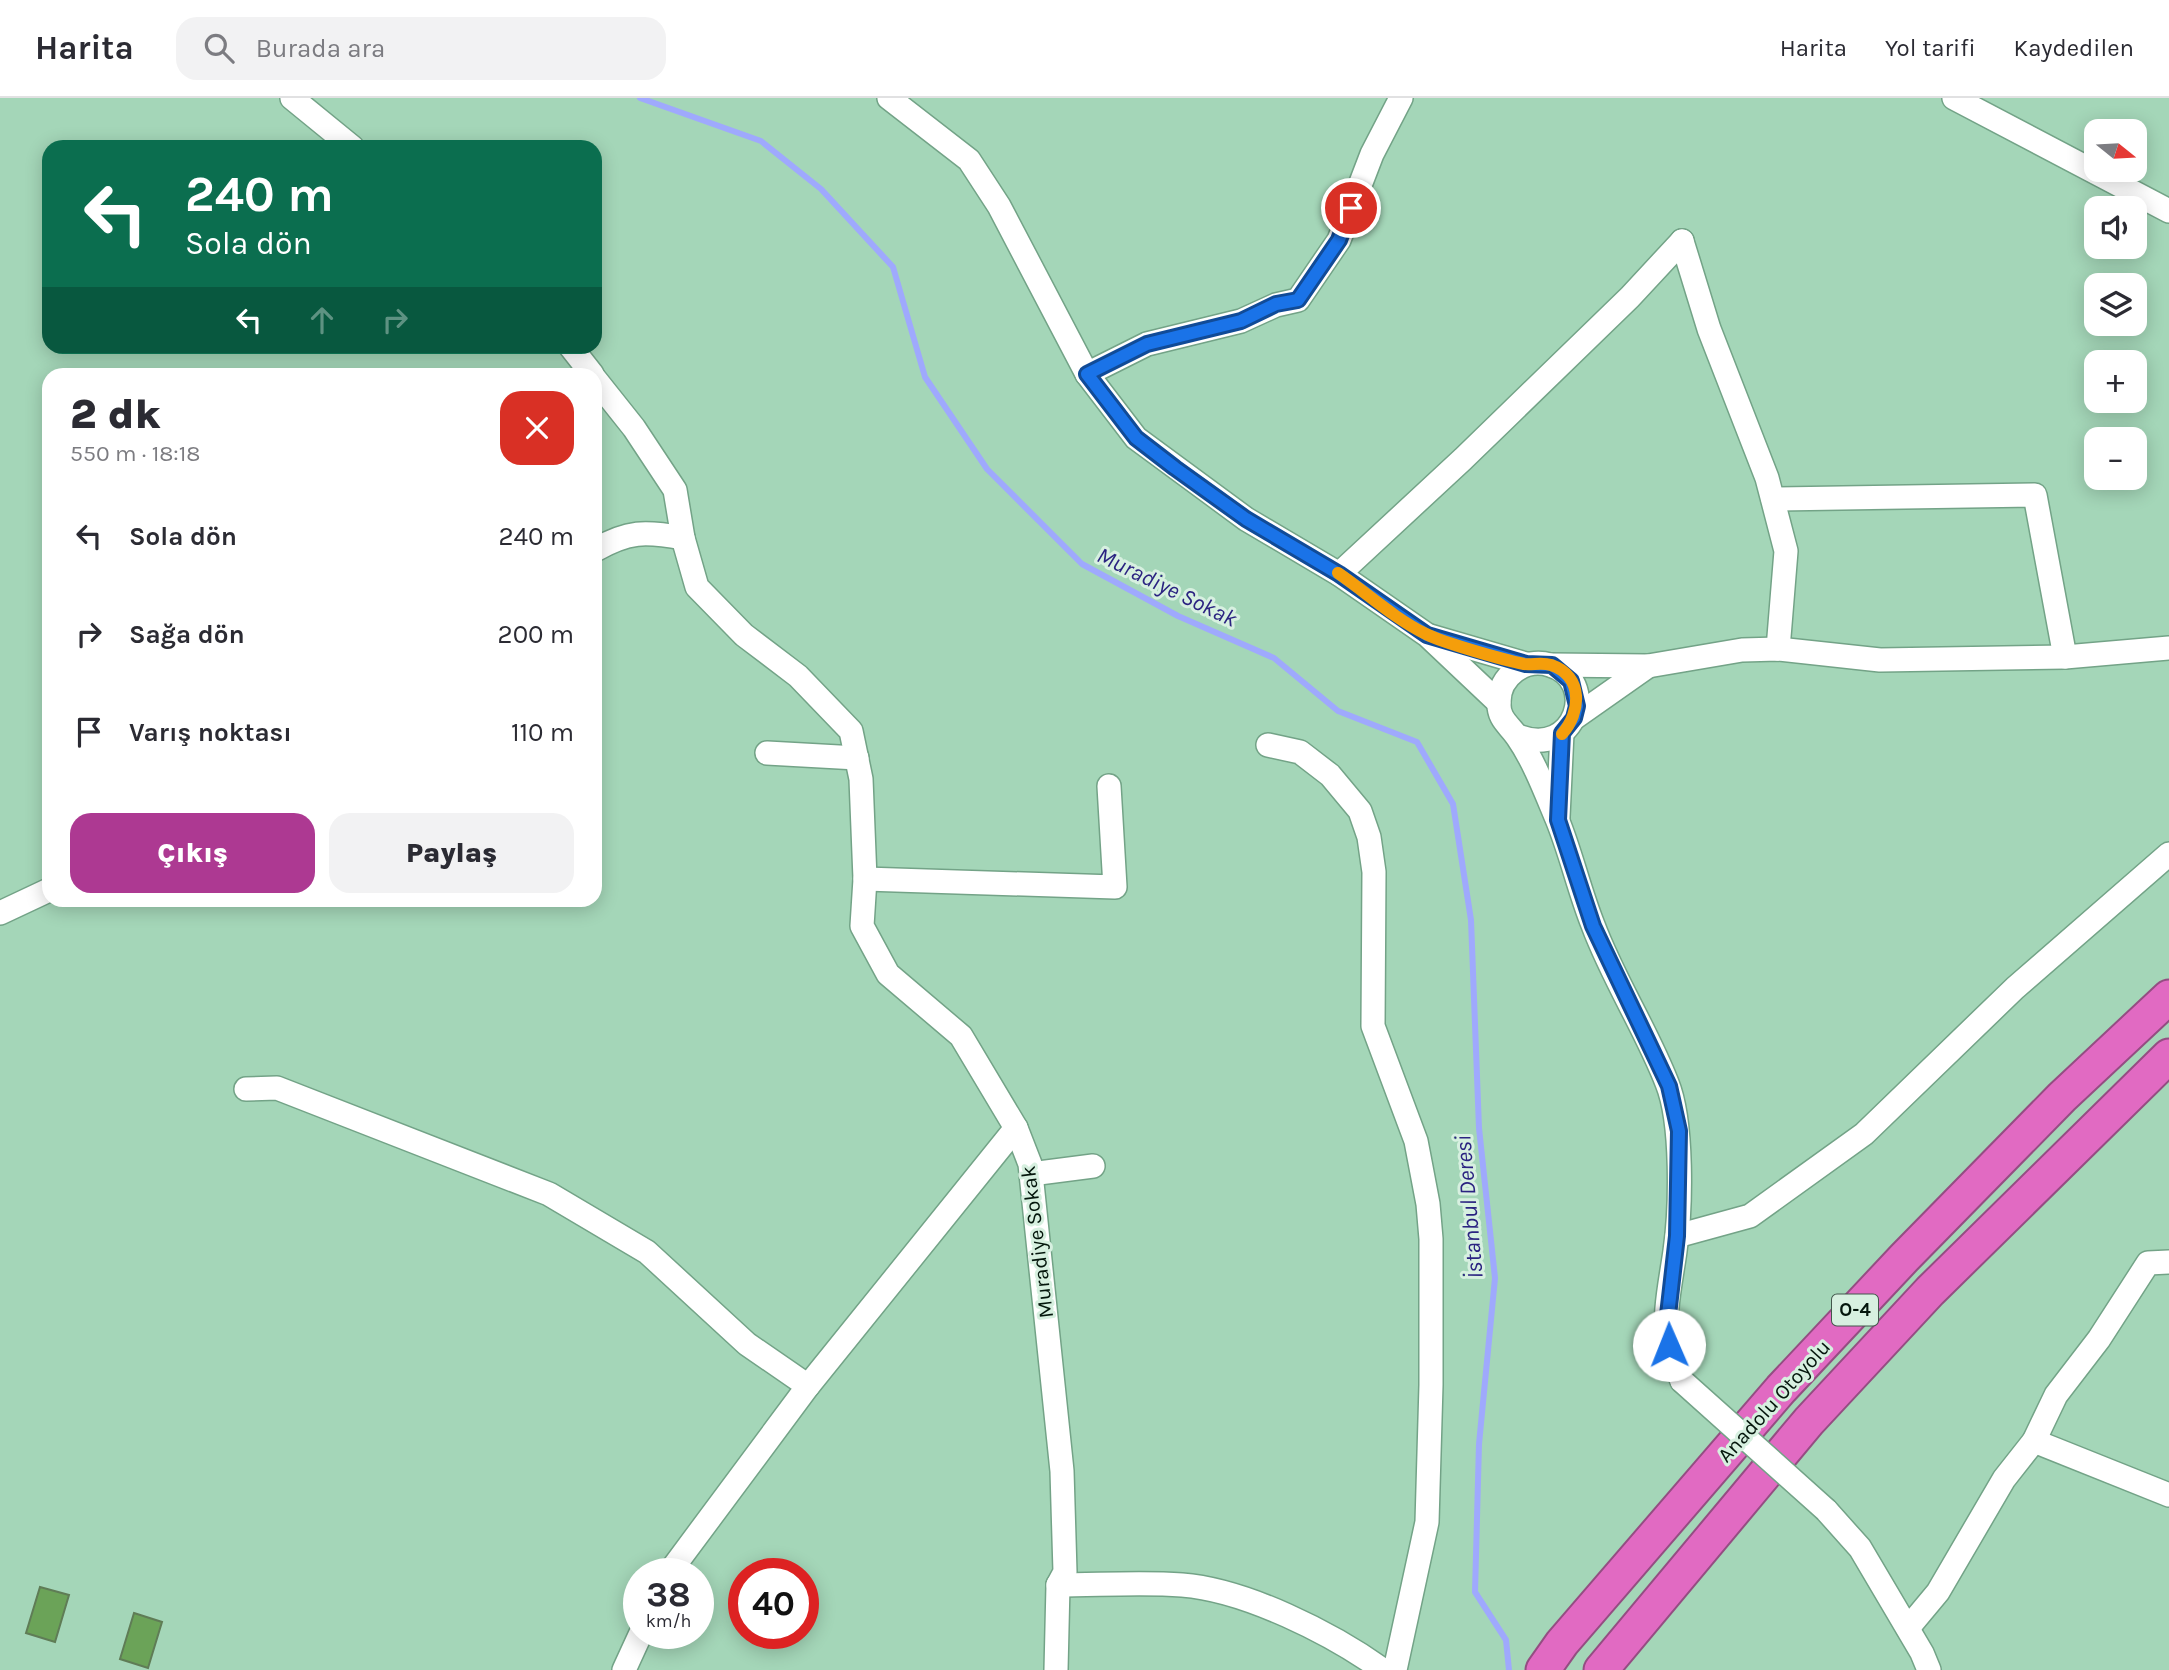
<!DOCTYPE html>
<html lang="tr">
<head>
<meta charset="utf-8">
<style>
  :root { --surface:#fff; --page:#f2f2f3; --text:#2b2b33; --muted:#7c7c81; --line:#e1e1e2; --accent:#ad3992 }
  body { margin:0; font-family:Karla,sans-serif; background:var(--page); color:var(--text); height:100vh; display:flex; flex-direction:column; font-size:26px; white-space:nowrap }
  * { box-sizing:border-box; margin:0 }
  p { font-size:23px; color:var(--muted) }
  .icon { flex:none; width:38px; height:38px; fill:none; stroke:currentColor; stroke-width:2; stroke-linecap:round; stroke-linejoin:round }
  .map { position:relative; flex:1; overflow:hidden }
  .side { position:absolute; left:42px; top:270px; width:560px; height:539px; display:flex; flex-direction:column; background:var(--surface); border-radius:21px; box-shadow:0 4px 18px #0003 }
  .side>* { flex:none }
  .hud { position:absolute; left:42px; top:42px; width:560px; height:214px; border-radius:21px; box-shadow:0 4px 18px #0003; background:#0b6e4f; color:#fff; overflow:hidden }
  .needle { width:46px; rotate:108deg }
  .tools { position:absolute; left:2084px; top:21px; display:grid; gap:14px }
  .tools a { display:grid; place-items:center; width:63px; height:63px; border-radius:14px; background:var(--surface); box-shadow:0 4px 18px #0003; font-size:35px }
  .speed { position:absolute; left:623px; top:1460px; display:flex; gap:14px; font-size:35px; font-weight:700; text-align:center }
  .speed>* { display:grid; place-content:center; width:91px; height:91px; border-radius:50%; background:var(--surface); box-shadow:0 4px 18px #0003; line-height:1 }
  .speed small { font-size:18px; font-weight:400 }
  .speed .limit { border:10px solid #d22; background:#fff; color:#111 }
  .pin { position:absolute; display:grid; place-items:center; width:60px; height:60px; color:#fff; margin:-30px; border:4px solid #fff; border-radius:50%; box-shadow:0 2px 7px #0007 }
  .me { position:absolute; width:77px; margin:-38px; rotate:359deg; stroke-linejoin:round; filter:drop-shadow(0 0 5px #0008) }
  .turn { display:flex; align-items:center; gap:24px; height:147px; padding:0 28px; font-size:32px }
  .turn .icon { width:91px; height:91px; stroke-width:2.5 }
  .turn b { display:block; font-size:49px; line-height:60px }
  .lanes { display:flex; align-items:center; height:66px; padding:0 28px; background:#0003; justify-content:center; gap:35px; direction:ltr }
  .lanes .off { opacity:.35 }
  .round { display:grid; place-items:center; flex:none; width:74px; height:74px; border-radius:21px; background:var(--page) }
  .overview { display:flex; align-items:center; justify-content:space-between; height:119px; padding:0 28px }
  h1 { font-size:42px; font-weight:800; line-height:52px }
  .action { display:flex; gap:14px; margin-top:auto; padding:14px 28px }
  .action a { flex:1; height:80px; border-radius:21px; background:var(--accent); color:#fff; font-size:28px; font-weight:800; line-height:80px; text-align:center }
  .action a+a { background:var(--page); color:var(--text) }
  ul { padding:0; list-style:none }
  li { display:flex; align-items:center; gap:21px; height:98px; padding:0 28px }
  li div { flex:1 }
  li b { display:block; font-size:26px }
  li em { font-style:normal }
  header { display:flex; align-items:center; gap:42px; box-sizing:border-box; height:98px; padding:0 35px; background:var(--surface); border-bottom:2px solid var(--line) }
  header strong { font-size:33px }
  nav { display:flex; gap:38px; margin-inline-start:auto; font-size:24px }
  .search { width:490px; height:63px; background:var(--page); display:flex; align-items:center; gap:18px; box-sizing:border-box; padding:0 24px; border-radius:21px; color:var(--muted); font-size:26px }
  .map>svg:first-child { display:block }
  .lines { fill:none; stroke-linecap:round; stroke-linejoin:round }
  .stream { stroke:#9fa9fd; stroke-width:6 }
  .building { fill:#6ba358; stroke:#5f7c56; stroke-width:2 }
  .minor-casing { stroke:#73a387; stroke-width:26 }
  .highway-casing { stroke:#944d82; stroke-width:37 }
  .minor { stroke:#fff; stroke-width:23 }
  .highway { stroke:#e16ac2; stroke-width:33 }
  .minor-bridge-casing { stroke:#73a387; stroke-width:26; stroke-linecap:butt }
  .minor-bridge { stroke:#fff; stroke-width:23 }
  .route-casing { stroke:#114b97; stroke-width:18 }
  .route { stroke:#1a73e8; stroke-width:12 }
  .slow { stroke:#f59e0b; stroke-width:12 }
  .labels { text-anchor:middle; dominant-baseline:central; stroke-width:6; stroke-linejoin:round; paint-order:stroke }
  .shield { fill:#d7f0e0; stroke:#43574c; stroke-width:2 }
  .shield-label { font-size:19px; font-weight:bold; fill:#04160c }
  .street-label { font-size:21px; fill:#04160c; stroke:#d7f0e0 }
  .water-label { font-size:23px; font-style:italic; fill:#2b2381; stroke:#d7f0e0 }
</style>
</head>
<body>
<header>
<strong>Harita</strong>
<div class="search"><svg class="icon" aria-label="search" viewBox="0 0 24 24"><circle cx="10" cy="10" r="6"/><path d="M15 15l6 6"/></svg>Burada ara</div>
<nav><a>Harita</a><a>Yol tarifi</a><a>Kaydedilen</a></nav>
</header>
<div class="map">
<svg width="2169" height="1572" viewBox="0 0 2169 1572">
  <rect width="100%" height="100%" fill="#a4d6b8"/>
  <g class="lines">
    <path class="stream" d="M640,0L761,43L821,91L893,169L925,279L987,371L1082,466L1178,518L1274,560L1338,613L1417,644L1453,706L1471,822L1479,1030L1495,1180L1479,1346L1475,1494L1506,1542L1509,1572"/>
  </g>
  <g class="building">
    <path d="M40,1489L69,1497L55,1544L26,1535Z"/>
    <path d="M134,1515L162,1524L148,1570L120,1561Z"/>
  </g>
  <g class="lines">
    <defs>
      <g id="minor">
        <path d="M292,0L352,49"/>
        <path d="M889,0L969,62L999,108L1087,276L1136,340L1246,421L1339,476L1427,537L1499,605"/>
        <path d="M1954,0L2169,113"/>
        <path d="M1682,143L1709,231L1767,380L1786,453L1778,551"/>
        <path d="M570,248L592,276"/>
        <path d="M1087,276L1147,246L1241,223L1276,207L1298,202L1339,142L1372,56L1401,0"/>
        <path d="M595,281L634,330L675,392L683,440L697,489L744,537L798,578L851,633L861,681L865,781L862,828L888,876L961,938L1016,1030L1030,1066L1062,1373L1065,1474L1058,1487L1056,1572"/>
        <path d="M1773,401L2035,397L2065,559"/>
        <path d="M595,452C628,433 645,433 683,440"/>
        <path d="M1339,476L1463,361L1630,199L1682,143"/>
        <path d="M1430,538L1526,566"/>
        <path d="M1551,567L1648,568L1742,552L1778,551L1880,562L2065,559L2169,550"/>
        <path d="M1574,620L1648,568"/>
        <path d="M1518,638C1576,661 1600,582 1550,567C1525,559 1499,578 1499,604C1498,622 1510,627 1518,640C1534,663 1546,695 1557,721C1571,755 1579,792 1593,827C1613,881 1646,931 1667,985C1683,1024 1681,1111 1675,1153C1671,1183 1662,1219 1669,1248C1672,1260 1678,1272 1682,1283"/>
        <path d="M1268,647L1300,654L1330,677L1360,713L1369,739L1374,774L1373,928L1416,1043L1428,1106L1431,1141V1287L1427,1424L1395,1572"/>
        <path d="M767,655L857,660"/>
        <path d="M1558,719L1562,635"/>
        <path d="M865,781L1115,789L1109,688"/>
        <path d="M0,815L49,792"/>
        <path d="M246,991L277,990L549,1096L647,1154L747,1246L808,1288"/>
        <path d="M1031,1076L1093,1068"/>
        <path d="M1677,1138L1750,1118L1864,1036L2015,890L2169,756"/>
        <path d="M2034,1343L2169,1397"/>
        <path d="M1826,1412L1860,1450L1922,1555L1929,1572"/>
        <path d="M669,1475L808,1288L1016,1030"/>
        <path d="M1058,1487C1099,1487 1141,1484 1182,1487C1246,1492 1331,1535 1383,1572"/>
        <path d="M1908,1530L1938,1494L2004,1381L2034,1343L2056,1297L2099,1241L2148,1165L2169,1164"/>
        <path d="M624,1572L641,1535"/>
      </g>
      <g id="highway">
        <path d="M1543,1572L1562,1545L1781,1291L1904,1160L2062,999L2169,899"/>
        <path d="M1601,1572L1809,1323L1930,1193L2169,958"/>
      </g>
    </defs>
    <use href="#minor" class="minor-casing"/>
    <use href="#highway" class="highway-casing"/>
    <use href="#minor" class="minor"/>
    <use href="#highway" class="highway"/>
    <defs>
      <path id="minor-bridge" d="M1682,1283L1826,1412"/>
    </defs>
    <use href="#minor-bridge" class="minor-bridge-casing"/>
    <use href="#minor-bridge" class="minor-bridge"/>
  </g>
  <g class="lines">
    <defs>
      <path id="route" d="M1351,110L1339,142L1298,202L1276,206L1241,223L1147,246L1087,276L1136,340L1175,370L1246,421L1339,476L1427,537L1526,566L1552,567L1571,583L1577,608L1574,620L1562,635L1558,722L1593,828L1669,988L1679,1033L1677,1138L1668,1217L1669,1247"/>
    </defs>
    <use href="#route" class="route-casing"/>
    <use href="#route" class="route"/>
    <path class="slow" d="M1338,475C1367,495 1395,521 1426,536C1444,545 1504,562 1524,566C1533,567 1542,564 1551,567C1584,578 1581,615 1562,636"/>
  </g>
  <g class="labels">
    <rect class="shield" x="1832" y="1196.5" width="46" height="31" rx="5"/>
    <g class="shield-label">
      <text x="1855" y="1212">O-4</text>
    </g>
    <g class="street-label">
      <text transform="translate(1037 1144) rotate(-97)">Muradiye Sokak</text>
      <text transform="translate(1774 1303) rotate(-48)">Anadolu Otoyolu</text>
    </g>
    <g class="water-label">
      <text transform="translate(1167 489) rotate(26)">Muradiye Sokak</text>
      <text transform="translate(1469 1109) rotate(-95)">İstanbul Deresi</text>
    </g>
  </g>
</svg>
<div class="tools">
<a><svg class="needle" viewBox="-14 -14 28 28"><path d="M0-13l5 13h-10z" fill="#e53935"/><path d="M0 13l5-13h-10z" fill="#7c7c81"/></svg></a>
<a><svg class="icon" aria-label="sound" viewBox="0 0 24 24"><path d="M4 9h4l5-4v14l-5-4H4zM17 9q2 3 0 6"/></svg></a>
<a><svg class="icon" aria-label="layers" viewBox="0 0 24 24"><path d="M12 4l9 5-9 5-9-5zM3 14l9 5 9-5"/></svg></a>
<a>+</a>
<a>−</a>
</div>
<div class="speed"><div>38<small>km/h</small></div><div class="limit">40</div></div>
<div class="pin" style="left:1351px;top:110px;background:#d93025"><svg class="icon" aria-label="arrive" viewBox="0 0 24 24"><path d="M6 21V4h12l-3 4 3 4H6"/></svg></div>
<svg class="me" style="left:1669px;top:1247px" viewBox="-20 -20 40 40"><circle r="19" fill="#fff"/><path d="M0-13L10 11 0 6-10 11z" fill="#1a73e8"/></svg>
<div class="hud">
<div class="turn"><svg class="icon" aria-label="left" viewBox="0 0 24 24"><path d="M17 20v-9H6M10 6l-5 5 5 5"/></svg><div><b>240 m</b>Sola dön</div></div>
<div class="lanes"><svg class="icon" aria-label="left" viewBox="0 0 24 24"><path d="M17 20v-9H6M10 6l-5 5 5 5"/></svg><svg class="icon off" aria-label="ahead" viewBox="0 0 24 24"><path d="M12 20V5M6 11l6-6 6 6"/></svg><svg class="icon off" aria-label="right" viewBox="0 0 24 24"><path d="M7 20v-9h11M14 6l5 5-5 5"/></svg></div>
</div>
<section class="side">
<div class="overview"><div><h1>2 dk</h1><p>550 m · 18:18</p></div><a class="round" style="background:#d93025;color:#fff"><svg class="icon" aria-label="close" viewBox="0 0 24 24"><path d="M6 6l12 12M18 6L6 18"/></svg></a></div>
<ul>
<li><svg class="icon" aria-label="left" viewBox="0 0 24 24"><path d="M17 20v-9H6M10 6l-5 5 5 5"/></svg><div><b>Sola dön</b></div><em>240 m</em></li>
<li><svg class="icon" aria-label="right" viewBox="0 0 24 24"><path d="M7 20v-9h11M14 6l5 5-5 5"/></svg><div><b>Sağa dön</b></div><em>200 m</em></li>
<li><svg class="icon" aria-label="arrive" viewBox="0 0 24 24"><path d="M6 21V4h12l-3 4 3 4H6"/></svg><div><b>Varış noktası</b></div><em>110 m</em></li>
</ul>
<div class="action"><a>Çıkış</a><a>Paylaş</a></div>
</section>
</div>
</body>
</html>
